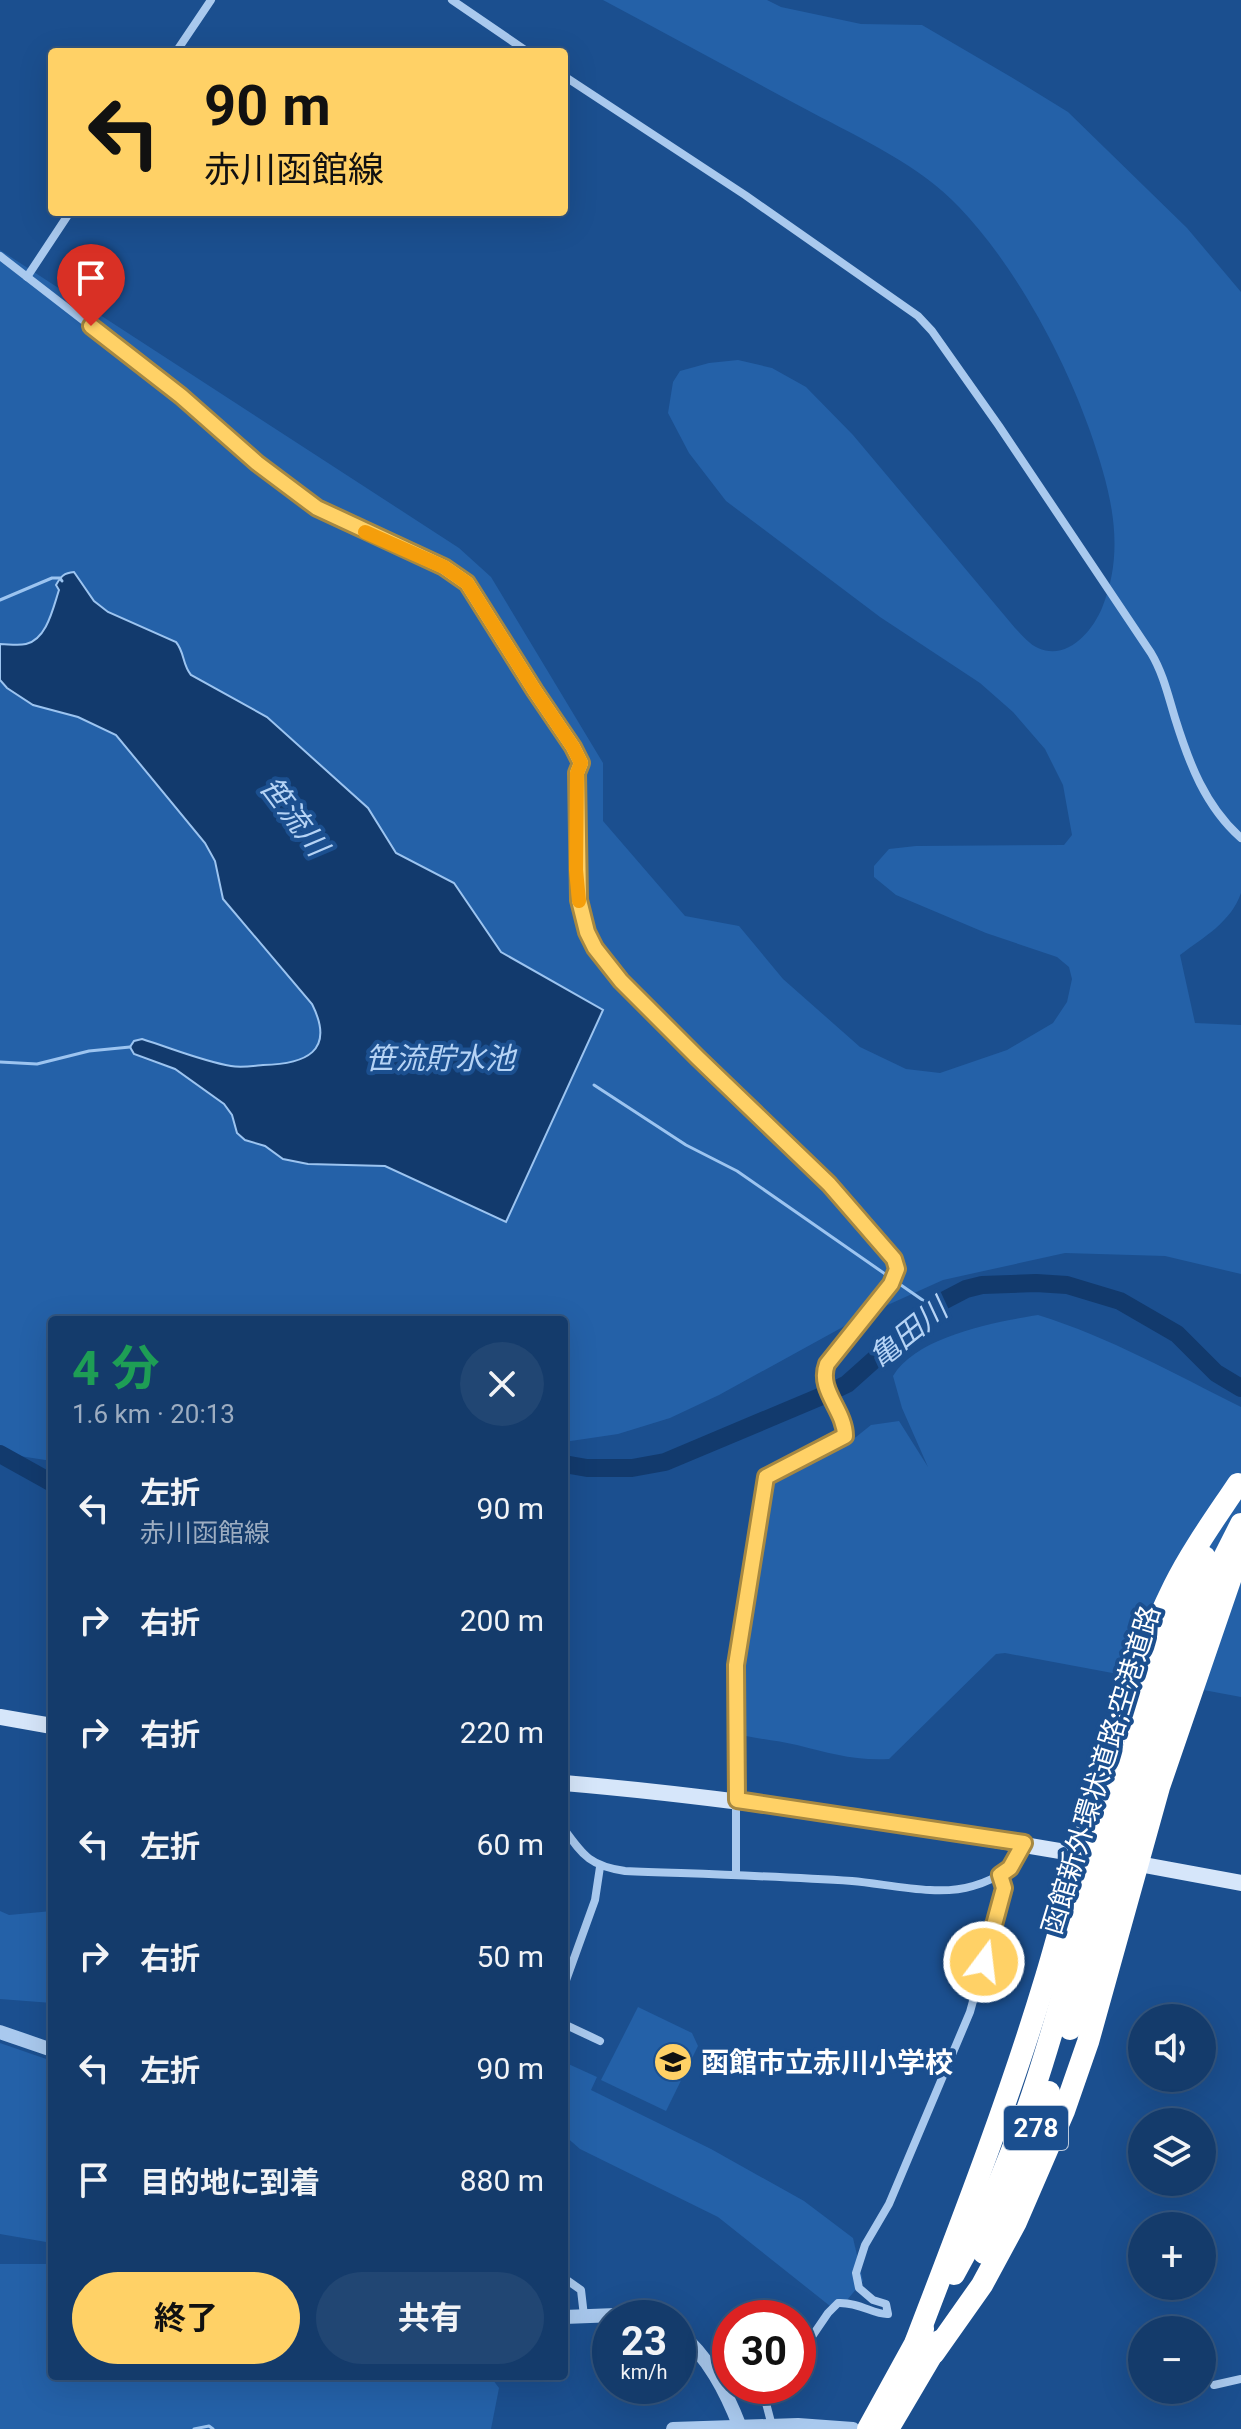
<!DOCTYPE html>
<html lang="ja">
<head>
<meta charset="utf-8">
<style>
  :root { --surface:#143b6b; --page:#214673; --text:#f1f3f6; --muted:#9dadc1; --line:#33557e; --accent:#ffd166 }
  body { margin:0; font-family:Roboto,"Noto Sans JP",sans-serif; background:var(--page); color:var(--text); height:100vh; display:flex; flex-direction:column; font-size:30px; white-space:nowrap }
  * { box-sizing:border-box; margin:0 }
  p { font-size:26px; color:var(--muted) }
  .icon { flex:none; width:44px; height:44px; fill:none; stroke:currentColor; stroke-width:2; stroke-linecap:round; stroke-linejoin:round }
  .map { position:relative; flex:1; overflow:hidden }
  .drawer { position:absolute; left:48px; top:1316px; width:520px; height:1064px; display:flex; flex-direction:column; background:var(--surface); border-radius:8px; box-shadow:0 8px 32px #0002,0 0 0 2px var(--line) }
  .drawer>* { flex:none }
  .hud { position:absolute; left:48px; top:48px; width:520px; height:168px; border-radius:8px; box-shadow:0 8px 32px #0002,0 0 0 2px var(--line); background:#ffd166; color:#111; overflow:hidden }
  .controls { position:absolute; left:1128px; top:2004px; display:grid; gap:16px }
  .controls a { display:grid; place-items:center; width:88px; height:88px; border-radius:50%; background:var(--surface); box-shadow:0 8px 32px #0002,0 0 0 2px var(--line); font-size:40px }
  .speed { position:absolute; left:592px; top:2300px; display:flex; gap:16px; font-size:40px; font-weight:700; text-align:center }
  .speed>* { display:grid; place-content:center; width:104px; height:104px; border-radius:50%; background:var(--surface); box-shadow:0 8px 32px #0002,0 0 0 2px var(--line); line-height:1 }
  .speed small { font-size:20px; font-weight:400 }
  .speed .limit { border:12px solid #d22; background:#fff; color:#111 }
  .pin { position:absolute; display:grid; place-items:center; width:68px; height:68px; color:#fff; margin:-82px -34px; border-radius:50% 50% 50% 0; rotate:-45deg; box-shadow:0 0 8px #0007 }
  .pin .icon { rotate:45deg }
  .me { position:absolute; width:88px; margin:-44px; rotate:15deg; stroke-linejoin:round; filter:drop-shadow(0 0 6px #0008) }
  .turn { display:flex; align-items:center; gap:28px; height:168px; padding:0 24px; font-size:36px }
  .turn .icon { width:104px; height:104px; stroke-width:2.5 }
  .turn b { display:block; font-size:56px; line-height:68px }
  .round { display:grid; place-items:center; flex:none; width:84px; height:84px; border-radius:42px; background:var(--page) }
  .head { display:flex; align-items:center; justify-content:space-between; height:136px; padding:0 24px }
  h1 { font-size:48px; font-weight:700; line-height:60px; color:#1e9e55 }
  .button { display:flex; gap:16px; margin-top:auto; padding:16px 24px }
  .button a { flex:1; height:92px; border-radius:48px; background:var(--accent); color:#111; font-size:32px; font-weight:700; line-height:92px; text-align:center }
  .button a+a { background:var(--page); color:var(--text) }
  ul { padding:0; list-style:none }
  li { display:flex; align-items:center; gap:24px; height:112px; padding:0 24px }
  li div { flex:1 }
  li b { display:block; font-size:30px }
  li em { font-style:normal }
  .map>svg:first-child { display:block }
  .green { fill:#2461a8 }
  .water { fill:#123a6d; stroke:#9cc4f0; stroke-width:2 }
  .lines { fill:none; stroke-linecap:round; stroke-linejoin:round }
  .stream { stroke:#9cc4f0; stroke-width:3 }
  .river { stroke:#123a6d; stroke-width:18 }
  .minor { stroke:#a9c9ee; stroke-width:8 }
  .tertiary { stroke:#a9c9ee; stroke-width:14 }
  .secondary { stroke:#d6e6fa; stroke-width:16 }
  .motorway { stroke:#fff; stroke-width:22 }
  .motorway-bridge { stroke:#fff; stroke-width:22 }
  .route-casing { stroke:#a68842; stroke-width:20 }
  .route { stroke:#ffd166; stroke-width:14 }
  .slow { stroke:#f59e0b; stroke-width:14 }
  .labels { text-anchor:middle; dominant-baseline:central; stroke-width:8; stroke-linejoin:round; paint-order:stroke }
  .shield { fill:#1b4f8f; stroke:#bbcadd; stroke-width:2 }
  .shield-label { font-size:26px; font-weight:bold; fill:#fff }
  .street-label { font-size:28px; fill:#fff; stroke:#1b4f8f }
  .poi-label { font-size:28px; font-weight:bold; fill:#fff; stroke:#1b4f8f; text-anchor:start }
  .water-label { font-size:30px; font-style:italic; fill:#b5d3f5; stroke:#1b4f8f }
</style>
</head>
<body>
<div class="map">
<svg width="1241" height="2429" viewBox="0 0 1241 2429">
  <rect width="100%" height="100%" fill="#1b4f8f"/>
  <g class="green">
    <path d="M603,0H767L781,7L861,24L922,25L1011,77L1068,112L1187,228L1241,292V893C1231,922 1204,937 1180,955L1195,1023L1241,1025V1274L1165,1256L1065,1253L943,1280L861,1317L719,1395L670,1418L618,1434L564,1442V1320H52V1461L0,1453V680L7,688L33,705L78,717L116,735L205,843L215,861L223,899L312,1004C336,1052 305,1064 263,1065C253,1066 241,1068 231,1066C202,1061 171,1048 142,1039L141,1058L174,1069L224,1104L232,1115L237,1133L245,1140L265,1146L283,1159L308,1164L385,1166L506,1221L603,1010L501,952L454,883L396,853L368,808L267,717L191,675C182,664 185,653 176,643L108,612L94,601L74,572L59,590L47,624L35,640L25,645L0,644V250L459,548L491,577L603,763V821L685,916L739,926L783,979L860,1047L906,1069L940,1073L1007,1050L1053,1023L1067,1002L1072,979L1069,967L1057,957L986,933L896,895L874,877V866L889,849L916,846L1064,845L1072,835L1063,785L1045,749L1013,712L980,683L880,617L726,501L689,453L668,413L673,382L680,371L709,363L738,360L772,368L806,387L853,435L1015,628C1021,634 1030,645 1038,648C1067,661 1092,632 1102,608C1127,547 1110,489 1090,431C1064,356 1014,264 959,207C921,166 860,138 811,112C742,75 672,37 603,0Z"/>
    <path d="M1038,1315C1109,1337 1175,1374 1241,1407V1697L1005,1653L996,1654L889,1759C855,1761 829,1753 797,1745C779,1741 760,1739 741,1735L742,1667L772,1478L856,1437L871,1425L899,1421L928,1467L902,1408L893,1376C917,1336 995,1322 1038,1315Z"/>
    <path d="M0,1911L9,1915L52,1911V2003L0,1999Z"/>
    <path d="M638,2007L692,2033L698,2046L666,2111L601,2080Z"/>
    <path d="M0,2043L52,2061V2243L0,2234Z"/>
    <path d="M564,2062L597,2077L591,2090L711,2149L804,2201L853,2238L863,2281L847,2300L830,2306L718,2217L580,2149L564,2135Z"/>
    <path d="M0,2264H52V2376H490L499,2388L491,2429H0Z"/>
  </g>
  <path class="water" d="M74,572L94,601L108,612L176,642C185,653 182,664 191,675L267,717L368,808L396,853L454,883L501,952L603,1010L506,1222L385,1166L308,1164L283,1159L265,1146L245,1140L237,1133L232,1115L224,1104L175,1069L134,1054L130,1047L134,1041L142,1039C171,1048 202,1061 231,1066C241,1068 253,1066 263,1065C305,1064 336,1052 312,1004L223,899L215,861L205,843L116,735L78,717L33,705L7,688L0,680V644C8,644 18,646 26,644C47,639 53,608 59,590L56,585C61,576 64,573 74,572Z"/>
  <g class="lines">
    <g class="stream">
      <path d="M0,600L52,578H60L62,581"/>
      <path d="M0,1062L37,1064L89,1051L130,1047"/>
      <path d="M594,1085L686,1145L737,1171L934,1308"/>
      <path d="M194,2429L209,2426L213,2429"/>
    </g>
    <g class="river">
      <path d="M0,1454L52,1483"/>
      <path d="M564,1464L587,1468H632L665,1462L822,1396L847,1384L885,1350L913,1331L943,1301L966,1289L982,1285L1036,1283L1067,1285L1120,1301L1177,1334L1216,1373L1241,1388"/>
    </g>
    <g class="minor">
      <path d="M452,0L528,52"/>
      <path d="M176,52L211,0"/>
      <path d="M564,76L745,195L918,316L932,331L999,426L1151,653C1163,673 1168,695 1175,718C1189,763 1205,806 1241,838"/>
      <path d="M0,256L181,396L257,463L296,493L341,520L444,567L467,583L535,691L573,747L581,763L577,773C577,822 568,889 589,935C596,952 608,966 621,981L829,1184L894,1259L897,1269L891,1284L827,1364C817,1390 845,1410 845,1436L766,1477L736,1665V1875"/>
      <path d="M27,277L70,212"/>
      <path d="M564,1829C584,1857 591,1866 625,1871C701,1874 776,1876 852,1881C888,1884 938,1897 973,1886C998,1879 1012,1868 1023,1845"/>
      <path d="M564,1986L595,1900L600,1867"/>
      <path d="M564,2024L600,2041"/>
      <path d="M564,2278L581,2290L584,2316"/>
      <path d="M798,2357L828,2313L838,2303C860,2302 874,2315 888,2314L886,2304L873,2300L859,2288L856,2273L865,2245L889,2204L970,2012L1004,1888L1000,1875"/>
      <path d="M1214,2385L1241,2379"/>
      <path d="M772,2426L766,2403L779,2386"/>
    </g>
    <g class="tertiary">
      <path d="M0,2032L52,2050"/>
      <path d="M564,2317L616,2315L641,2318"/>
      <path d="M678,2332C708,2356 726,2391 740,2427"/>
      <path d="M673,2429L798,2425L853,2429"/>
    </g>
    <g class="secondary">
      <path d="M0,1717L52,1726"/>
      <path d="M564,1783C740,1798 915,1826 1089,1856"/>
      <path d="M1128,1862L1241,1883"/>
    </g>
    <g class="motorway">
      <path d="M1127,1828L1181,1659L1204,1597L1241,1524"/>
      <path d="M1108,1831L1162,1658L1205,1557"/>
      <path d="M1070,2029L1109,1892"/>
      <path d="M984,2253L1009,2200L1049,2092"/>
      <path d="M954,2274C1021,2157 1056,2022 1091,1892"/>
      <path d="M916,2341C962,2221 1009,2100 1046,1977C1085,1845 1113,1710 1174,1586C1192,1550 1216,1517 1238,1484"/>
      <path d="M934,2353L982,2285L1016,2222L1064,2111L1088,2042L1159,1787L1241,1548"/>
      <path d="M868,2429L923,2329"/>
      <path d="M888,2429L940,2341"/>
    </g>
    <g class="motorway-bridge">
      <path d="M1091,1892L1108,1831"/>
      <path d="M1109,1892L1127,1828"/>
    </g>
  </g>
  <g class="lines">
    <defs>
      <path id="route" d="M91,326L181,396L257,463L317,508L444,567L467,583L535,691L573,747L581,763L577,773L579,900L587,932L595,948L621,981L698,1058L829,1184L894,1259L897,1269L891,1284L827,1364C817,1390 845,1410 845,1436L766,1477L736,1665L737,1800L1024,1843L1010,1868L1000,1875L1004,1888L984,1962"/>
    </defs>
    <use href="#route" class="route-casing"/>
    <use href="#route" class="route"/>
    <path class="slow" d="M365,532L444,567L467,583L535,691L573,747L581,763L577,773L576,870L579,901"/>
  </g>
  <defs>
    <symbol id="school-disc" viewBox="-11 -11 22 22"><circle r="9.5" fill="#ffd166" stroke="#1b4f8f"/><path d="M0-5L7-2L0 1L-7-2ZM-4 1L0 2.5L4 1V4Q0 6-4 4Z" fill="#111"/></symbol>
  </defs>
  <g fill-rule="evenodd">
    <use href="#school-disc" x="651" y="2040" width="44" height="44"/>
  </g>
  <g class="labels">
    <rect class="shield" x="1004" y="2106" width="64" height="44" rx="6"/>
    <g class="shield-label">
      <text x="1036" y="2128">278</text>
    </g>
    <g class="street-label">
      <text transform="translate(1101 1770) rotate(-73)">函館新外環状道路;空港道路</text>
    </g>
    <g class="poi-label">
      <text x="701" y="2062">函館市立赤川小学校</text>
    </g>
    <g class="water-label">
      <text transform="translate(294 816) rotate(53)">笹流川</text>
      <text x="440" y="1058">笹流貯水池</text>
      <text transform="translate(908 1333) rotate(-39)">亀田川</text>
    </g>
  </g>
</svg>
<div class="controls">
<a><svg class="icon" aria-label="sound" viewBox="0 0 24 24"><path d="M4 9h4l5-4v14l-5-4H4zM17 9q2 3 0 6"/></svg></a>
<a><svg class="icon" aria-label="layers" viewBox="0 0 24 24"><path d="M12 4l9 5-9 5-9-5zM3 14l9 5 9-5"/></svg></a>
<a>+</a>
<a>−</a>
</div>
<div class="speed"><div>23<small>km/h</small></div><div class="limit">30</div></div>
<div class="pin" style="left:91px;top:326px;background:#d93025"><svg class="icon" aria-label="arrive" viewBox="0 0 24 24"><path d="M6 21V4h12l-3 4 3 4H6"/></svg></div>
<svg class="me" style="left:984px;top:1962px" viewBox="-20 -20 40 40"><circle r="17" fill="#ffd166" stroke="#fff" stroke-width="3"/><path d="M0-11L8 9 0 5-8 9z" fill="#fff"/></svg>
<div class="hud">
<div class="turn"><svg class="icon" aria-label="left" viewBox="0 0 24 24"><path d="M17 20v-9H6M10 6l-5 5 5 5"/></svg><div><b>90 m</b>赤川函館線</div></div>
</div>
<section class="drawer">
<div class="head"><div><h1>4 分</h1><p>1.6 km · 20:13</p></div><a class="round"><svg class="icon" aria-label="close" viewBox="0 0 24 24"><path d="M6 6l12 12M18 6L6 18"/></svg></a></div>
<ul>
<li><svg class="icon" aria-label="left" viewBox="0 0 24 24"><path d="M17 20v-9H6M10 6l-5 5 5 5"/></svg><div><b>左折</b><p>赤川函館線</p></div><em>90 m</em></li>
<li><svg class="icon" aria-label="right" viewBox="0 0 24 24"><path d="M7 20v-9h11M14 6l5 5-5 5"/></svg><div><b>右折</b></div><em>200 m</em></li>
<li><svg class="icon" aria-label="right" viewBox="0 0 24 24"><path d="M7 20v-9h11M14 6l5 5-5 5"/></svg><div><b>右折</b></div><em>220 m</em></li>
<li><svg class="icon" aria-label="left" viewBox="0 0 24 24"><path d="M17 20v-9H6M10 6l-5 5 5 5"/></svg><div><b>左折</b></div><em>60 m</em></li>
<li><svg class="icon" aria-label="right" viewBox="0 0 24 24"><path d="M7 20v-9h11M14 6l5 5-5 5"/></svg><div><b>右折</b></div><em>50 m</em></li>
<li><svg class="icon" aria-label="left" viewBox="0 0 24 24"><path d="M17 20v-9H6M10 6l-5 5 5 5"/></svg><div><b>左折</b></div><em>90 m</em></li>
<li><svg class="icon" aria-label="arrive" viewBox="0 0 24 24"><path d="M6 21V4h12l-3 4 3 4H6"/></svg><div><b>目的地に到着</b></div><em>880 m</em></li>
</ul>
<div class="button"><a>終了</a><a>共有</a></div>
</section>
</div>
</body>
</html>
